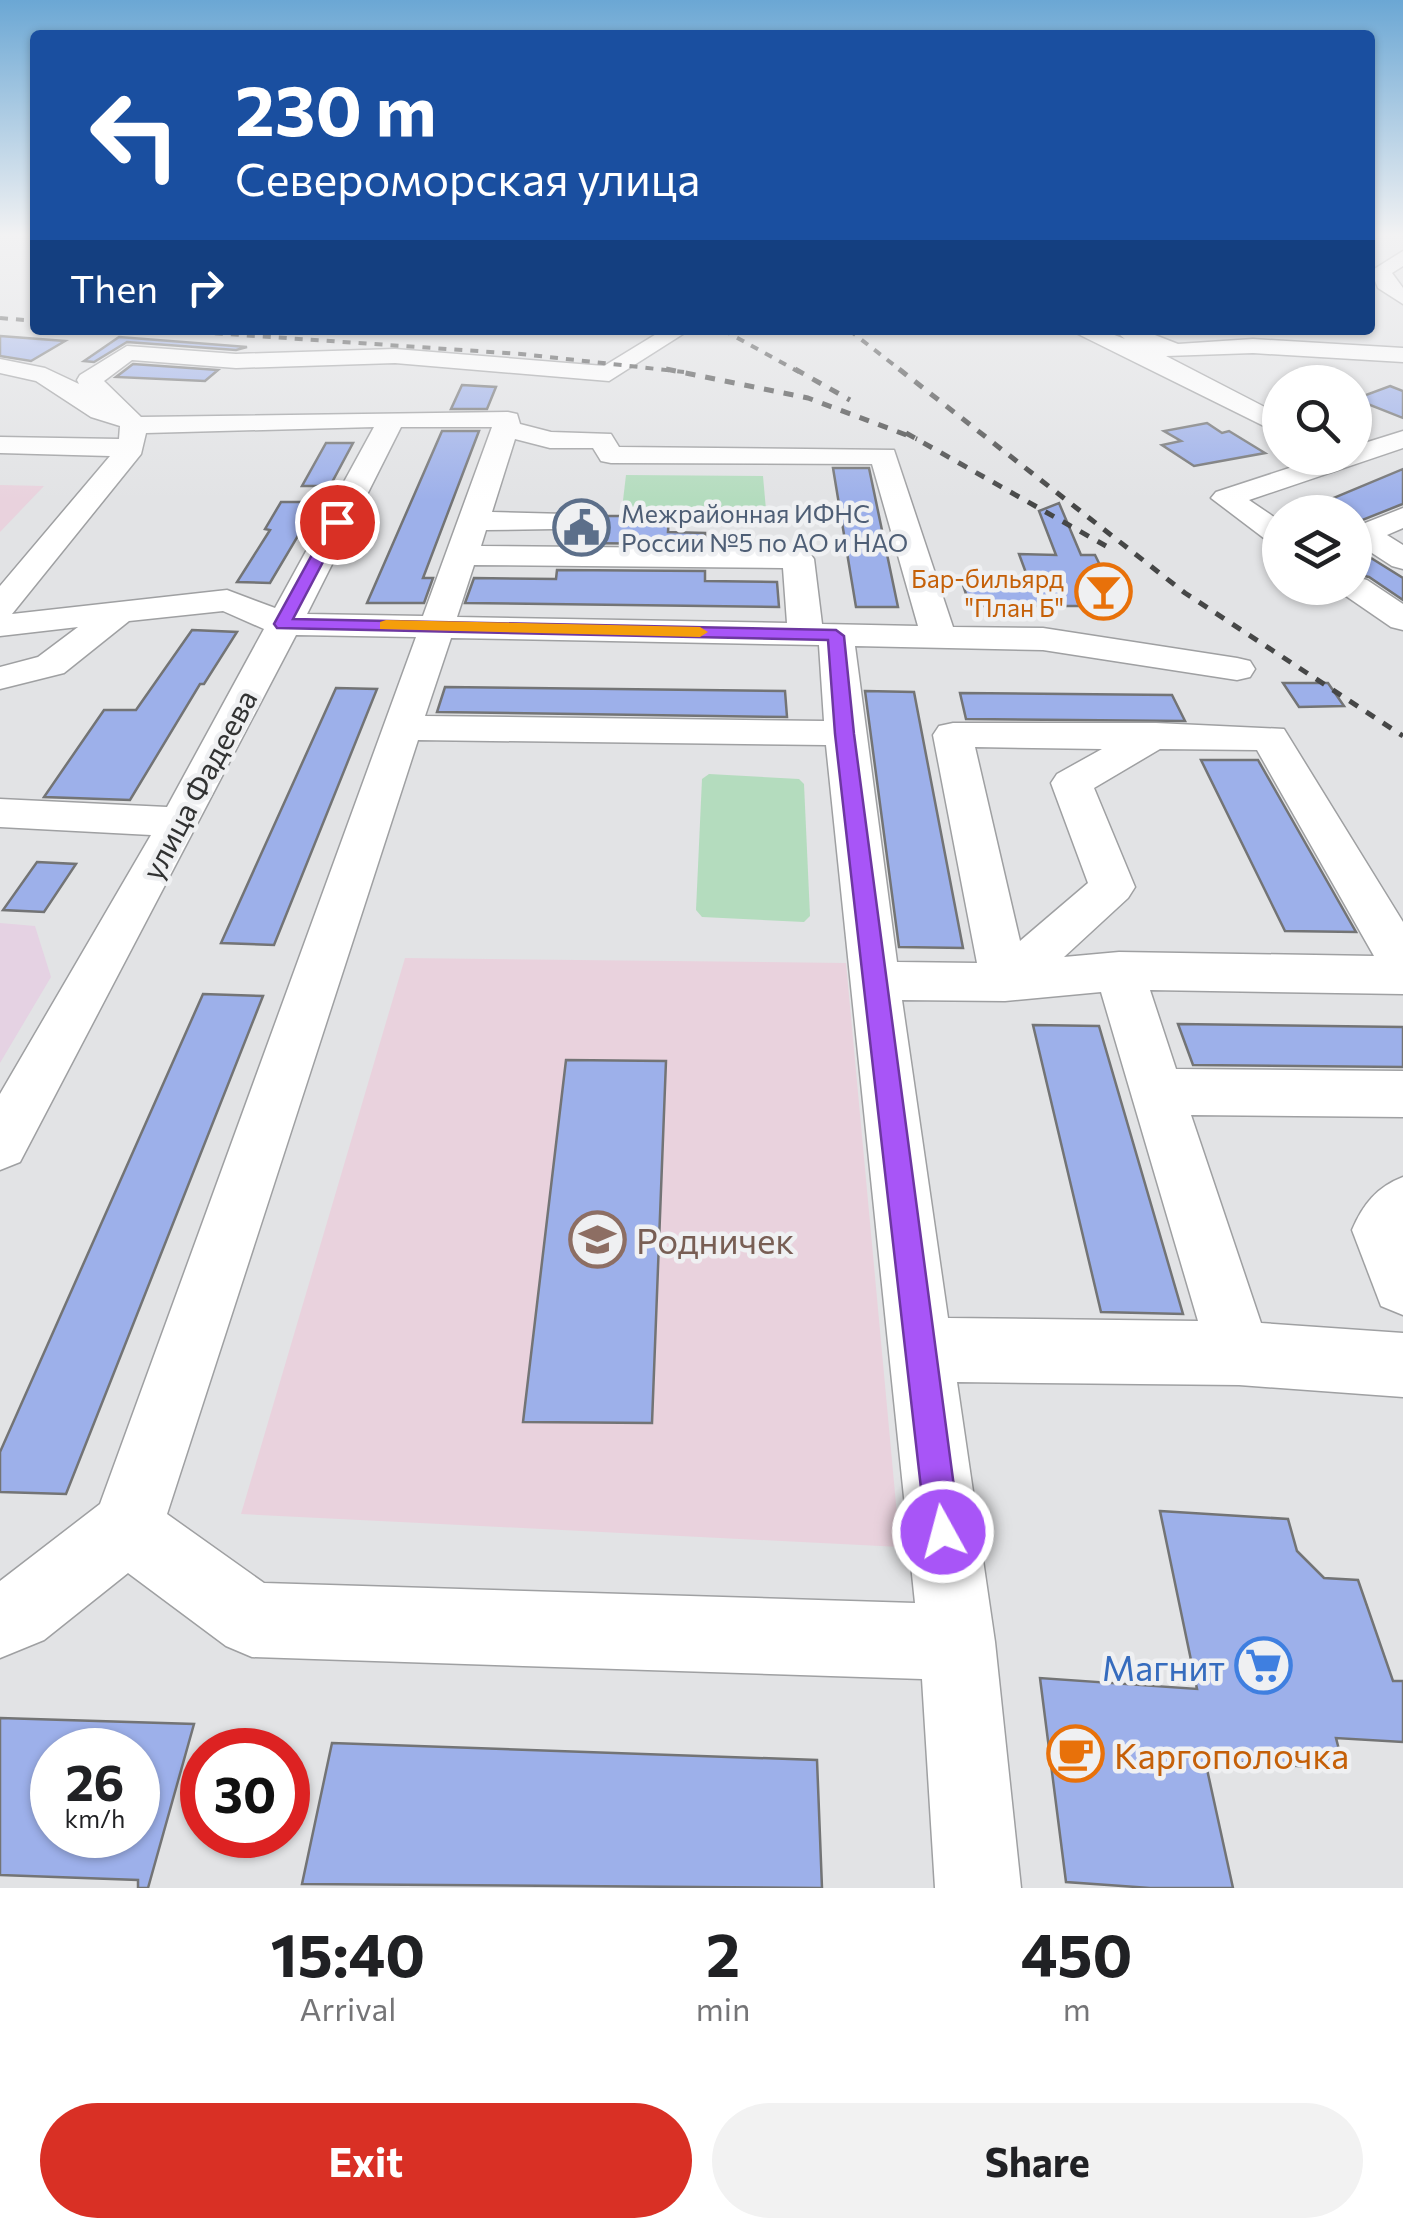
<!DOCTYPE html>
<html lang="en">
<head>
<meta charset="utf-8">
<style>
  :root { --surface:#fff; --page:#f2f2f2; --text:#202124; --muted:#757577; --accent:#d93025 }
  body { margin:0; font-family:Commissioner,sans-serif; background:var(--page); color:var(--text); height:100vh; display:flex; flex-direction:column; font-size:38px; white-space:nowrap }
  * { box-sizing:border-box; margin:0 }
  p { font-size:32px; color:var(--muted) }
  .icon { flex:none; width:55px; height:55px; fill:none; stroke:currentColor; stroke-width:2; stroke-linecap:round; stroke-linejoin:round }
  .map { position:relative; height:1888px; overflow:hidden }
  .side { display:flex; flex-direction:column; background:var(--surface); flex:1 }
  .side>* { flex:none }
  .guide { position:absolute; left:30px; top:30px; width:1345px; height:305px; border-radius:10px; box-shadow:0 2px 8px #0004; background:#1a4fa0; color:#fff; overflow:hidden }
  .tools { position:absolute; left:1262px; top:365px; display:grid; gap:20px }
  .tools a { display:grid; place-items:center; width:110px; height:110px; border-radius:50%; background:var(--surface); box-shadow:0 2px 8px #0004; font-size:50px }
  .speed { position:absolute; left:30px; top:1728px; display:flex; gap:20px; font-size:50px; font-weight:700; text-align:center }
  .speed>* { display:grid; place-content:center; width:130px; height:130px; border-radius:50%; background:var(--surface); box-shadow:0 2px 8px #0004; line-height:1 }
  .speed small { font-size:25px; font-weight:400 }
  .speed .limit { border:15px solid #d22; background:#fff; color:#111 }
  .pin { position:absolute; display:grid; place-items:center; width:85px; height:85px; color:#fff; margin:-42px; border:5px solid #fff; border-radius:50%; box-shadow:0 2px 10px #0007 }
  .me { position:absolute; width:110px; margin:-55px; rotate:353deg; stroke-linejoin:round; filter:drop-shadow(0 0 8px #0008) }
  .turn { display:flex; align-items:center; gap:35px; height:210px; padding:0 40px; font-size:45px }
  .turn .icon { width:130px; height:130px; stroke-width:2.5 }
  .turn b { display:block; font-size:70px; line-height:85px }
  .then { display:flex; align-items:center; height:95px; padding:0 40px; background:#0003; gap:20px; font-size:38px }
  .eta { display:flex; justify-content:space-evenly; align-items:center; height:170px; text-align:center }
  .eta b { font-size:60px; font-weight:700; line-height:70px }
  .cta { display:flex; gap:20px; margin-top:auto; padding:20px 40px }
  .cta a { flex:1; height:115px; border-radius:60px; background:var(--accent); color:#fff; font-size:40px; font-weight:700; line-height:115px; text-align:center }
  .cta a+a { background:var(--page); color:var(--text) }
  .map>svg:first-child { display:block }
  .education { fill:#e9d2dd }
  .medical { fill:#e5d2e3 }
  .green { fill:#b4dcbe }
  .building { fill:#9db0ea; stroke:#737475; stroke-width:2.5; fill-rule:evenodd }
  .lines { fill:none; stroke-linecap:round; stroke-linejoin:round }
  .minor-casing { stroke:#9fa0a2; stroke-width:3 }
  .minor { fill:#fff; fill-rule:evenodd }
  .rail-far1 { stroke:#464747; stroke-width:4; stroke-dasharray:8 8; stroke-linecap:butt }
  .rail { stroke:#464747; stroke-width:5; stroke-dasharray:10 10; stroke-linecap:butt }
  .route { fill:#a855f7; stroke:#6d37a1; stroke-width:2.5 }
  .slow { fill:#f59e0b }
  .labels { text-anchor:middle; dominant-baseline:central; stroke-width:9; stroke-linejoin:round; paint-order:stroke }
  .far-service-label { font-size:25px; fill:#4e5e75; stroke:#eff0f2; text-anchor:start }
  .far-food-label { font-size:25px; fill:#c56008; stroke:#eff0f2; text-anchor:end }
  .street-label { font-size:30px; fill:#313232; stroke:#eff0f2 }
  .near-education-label { font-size:35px; fill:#785e54; stroke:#eff0f2; text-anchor:start }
  .near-shop-label { font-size:35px; fill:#366cbe; stroke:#eff0f2; text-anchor:end }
  .near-food-label { font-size:35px; fill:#c56008; stroke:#eff0f2; text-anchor:start }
</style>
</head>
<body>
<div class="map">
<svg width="1403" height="1888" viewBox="0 0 1403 1888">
  <rect width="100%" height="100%" fill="#e2e3e5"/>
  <g class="education">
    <path d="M0,485L44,486L0,532Z"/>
    <path d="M405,958L846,963L900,1547L241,1514Z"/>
  </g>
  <path class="medical" d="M0,923L35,926L51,977L0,1063Z"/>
  <g class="green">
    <path d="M626,475L763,476L766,510L622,509Z"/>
    <path d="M709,774L799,779L804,784L810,916L804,922L702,917L696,910L702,779Z"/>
  </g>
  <g class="building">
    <path d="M0,336L65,341L31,361L0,356Z"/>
    <path d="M119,337L247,347L236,350L127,342L94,362L84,361Z"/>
    <path d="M133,364L218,370L205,381L116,377Z"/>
    <path d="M462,385L496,387L487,409H451Z"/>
    <path d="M1390,386L1403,391V418L1355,399Z"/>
    <path d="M1207,423L1222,433L1229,431L1265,453L1194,466L1162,445L1181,441L1164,431Z"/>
    <path d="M442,431H479L423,578H433L424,603H367Z"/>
    <path d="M326,443H353L330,486H302Z"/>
    <path d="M833,468H869L898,607H856Z"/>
    <path d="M1403,469V504L1400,505L1355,523V512H1300Z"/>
    <path d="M281,502H318L270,583L237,582L270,530L265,529Z"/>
    <path d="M1059,503L1081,555H1095L1120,606H970L962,582L1029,581L1019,554L1056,555L1039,511Z"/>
    <path d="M572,516H669L668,532L705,533V544L562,543L564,530L573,522Z"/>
    <path d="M1355,548L1403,578V600L1369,577L1355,574Z"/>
    <path d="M557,570L705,571V581L777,582L779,607L465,603L474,578L556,579Z"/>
    <path d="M192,630L237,632L204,684H200L130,800L44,797L104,710H136Z"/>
    <path d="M1283,683H1328L1344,706L1299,707Z"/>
    <path d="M445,687L785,691L787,717L437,712Z"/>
    <path d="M336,688L377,689L274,945L221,943Z"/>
    <path d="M865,691L914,692L963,948L899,947Z"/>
    <path d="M960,693L1172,695L1185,721L966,719Z"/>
    <path d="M1201,760H1258L1356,932L1285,931Z"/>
    <path d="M37,862L76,864L44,912L3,910Z"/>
    <path d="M203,994L263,996L66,1494L0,1492V1452Z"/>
    <path d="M1178,1024L1403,1027V1067L1193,1065Z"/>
    <path d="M1033,1025L1099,1026L1183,1314L1101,1312Z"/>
    <path d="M566,1060L666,1061L652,1423L523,1422Z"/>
    <path d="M1160,1511L1288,1519L1297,1551L1324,1578L1358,1580L1393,1681H1403V1742L1336,1738L1344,1769L1205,1760L1233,1888H1150L1066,1882L1040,1678L1197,1689Z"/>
    <path d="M0,1718L194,1724L148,1888H138V1880L0,1875ZM52,1750H138V1835H52Z"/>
    <path d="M332,1743L817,1760L822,1888L302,1884Z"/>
  </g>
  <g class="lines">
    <defs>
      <g id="minor">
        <path d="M1403,251V266L1392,273L1403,288V304L1378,288L1371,271Z"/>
        <path d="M656,330H681L683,334L609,381L395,363L236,368L132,360L104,381L141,417L508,412L517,414L520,424L551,432L611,434L619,447L894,450L953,627L1043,628L1237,658L1250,661L1255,669L1250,677L1237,680L1043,650L855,646L897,962L977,963L933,735L939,726L953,723H1156L1284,729L1403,922V994L1150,990L1176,1069L1403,1071V1117L1191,1115L1261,1323L1403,1333V1397L1239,1385L957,1382L995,1642L1021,1888H935L922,1679L252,1657L226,1646L128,1573L44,1640L0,1658V1581L100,1504L416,637L296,635L20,1162L0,1170V1094L151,835L0,827V799L167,807L264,629L223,611L129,621L64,673L0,689V667L38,657L78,627L0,636V586L110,456L0,453V437L119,439L120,426L91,417L36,381L0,373V359L45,368L79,384L77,380L80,375L127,346L236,354L395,349L604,366L658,333ZM374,427L275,608L227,590L12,614L141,454L146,433ZM401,427H492L423,616L307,614ZM515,439L550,448H593L601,461L611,463L872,464L918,626L822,624L814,559L809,552L798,549L481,546L486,530L555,529L566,526L570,520L566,514L492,512ZM474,565L783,568L787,623L457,617ZM451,638L819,645L824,721L425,716ZM418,740L826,745L915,1603L264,1583L167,1514ZM975,747L1102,749L1057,774L1051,783L1088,883L1020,941ZM1160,749L1257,750L1374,956L1119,952L1064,957L1128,898L1135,887L1094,788ZM1101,992L1198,1321L948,1318L902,1000L1005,1001Z"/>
        <path d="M1070,330H1101L1125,339L1114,330H1142L1178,344L1253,339L1403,348V362L1253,353L1166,356L1280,415V434Z"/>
        <path d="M1403,431V448L1249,500L1280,521V544L1269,542L1211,498L1216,492L1320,458H1355V446Z"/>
        <path d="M1403,508V528L1387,535L1403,545V569L1392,566L1355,542V527Z"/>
        <path d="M1355,577L1367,580L1403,604V630L1391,627L1343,594L1339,588H1355Z"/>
        <path d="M1403,1177V1315L1381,1306L1352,1230C1363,1204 1377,1187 1403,1177Z"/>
      </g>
    </defs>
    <use href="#minor" class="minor-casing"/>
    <use href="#minor" class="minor"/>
    <g class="rail-far1">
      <path d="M0,318L35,321"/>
      <path d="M167,330L521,354L684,372"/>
      <path d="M723,330L799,372"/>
      <path d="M849,330L903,372"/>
    </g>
    <g class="rail">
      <path d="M666,369L808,398L917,439"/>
      <path d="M795,369L850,400"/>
      <path d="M899,369L1185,593L1403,736"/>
      <path d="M906,433L1106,546"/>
    </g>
  </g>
  <linearGradient id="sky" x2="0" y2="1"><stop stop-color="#6ba7d4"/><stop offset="0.47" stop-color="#f2f2f3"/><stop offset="1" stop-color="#f2f2f3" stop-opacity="0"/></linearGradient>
  <rect width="1403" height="500" fill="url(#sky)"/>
  <path class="route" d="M337,518L344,522L293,619L836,630L844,636L854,734L960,1532L955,1545L943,1550L931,1545L926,1532L835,734L828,640L277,628L274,624L330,522Z"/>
  <path class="slow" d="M386,620L700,627L708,632L700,637L380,629V622Z"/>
  <defs>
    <symbol id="civic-ring" viewBox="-11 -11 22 22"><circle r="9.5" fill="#eff0f2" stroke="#5c6f8a" stroke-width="1.5"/><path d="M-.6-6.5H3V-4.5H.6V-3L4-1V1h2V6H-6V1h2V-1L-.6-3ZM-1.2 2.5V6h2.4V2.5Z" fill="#5c6f8a"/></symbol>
    <symbol id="bar-ring" viewBox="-11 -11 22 22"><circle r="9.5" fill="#eff0f2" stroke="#e8710a" stroke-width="1.5"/><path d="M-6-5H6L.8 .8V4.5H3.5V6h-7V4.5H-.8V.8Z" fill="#e8710a"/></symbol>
    <symbol id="school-ring" viewBox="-11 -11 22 22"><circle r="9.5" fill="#eff0f2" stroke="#8d6e63" stroke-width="1.5"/><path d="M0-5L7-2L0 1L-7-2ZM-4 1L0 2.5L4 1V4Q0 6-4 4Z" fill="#8d6e63"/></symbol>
    <symbol id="supermarket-ring" viewBox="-11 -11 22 22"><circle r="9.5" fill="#eff0f2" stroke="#3f7fe0" stroke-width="1.5"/><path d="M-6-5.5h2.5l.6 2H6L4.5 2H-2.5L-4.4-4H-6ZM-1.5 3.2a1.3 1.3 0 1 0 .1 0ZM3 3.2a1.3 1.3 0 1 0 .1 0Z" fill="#3f7fe0"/></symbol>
    <symbol id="cafe-ring" viewBox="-11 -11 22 22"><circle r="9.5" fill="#eff0f2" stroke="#e8710a" stroke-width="1.5"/><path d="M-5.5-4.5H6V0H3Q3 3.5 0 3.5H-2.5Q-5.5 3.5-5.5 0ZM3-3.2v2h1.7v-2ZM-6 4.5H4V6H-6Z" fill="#e8710a"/></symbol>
  </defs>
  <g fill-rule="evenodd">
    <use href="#civic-ring" x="550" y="496" width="63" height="63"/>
    <use href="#bar-ring" x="1072" y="560" width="63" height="63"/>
    <use href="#school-ring" x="566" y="1208" width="63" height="63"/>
    <use href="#supermarket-ring" x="1232" y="1634" width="63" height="63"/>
    <use href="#cafe-ring" x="1044" y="1722" width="63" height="63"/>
  </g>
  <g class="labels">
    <g class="far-service-label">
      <text x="621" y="513">Межрайонная ИФНС<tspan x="621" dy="29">России №5 по АО и НАО</tspan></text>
    </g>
    <g class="far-food-label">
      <text x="1064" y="578">Бар-бильярд<tspan x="1064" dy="29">"План Б"</tspan></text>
    </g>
    <g class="street-label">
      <text transform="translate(198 784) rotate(-62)">улица Фадеева</text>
    </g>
    <g class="near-education-label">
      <text x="636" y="1239">Родничек</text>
    </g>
    <g class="near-shop-label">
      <text x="1225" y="1666">Магнит</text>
    </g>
    <g class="near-food-label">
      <text x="1114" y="1754">Каргополочка</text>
    </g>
  </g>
</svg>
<div class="tools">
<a><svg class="icon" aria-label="search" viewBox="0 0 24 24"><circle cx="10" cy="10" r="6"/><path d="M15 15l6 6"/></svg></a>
<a><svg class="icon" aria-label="layers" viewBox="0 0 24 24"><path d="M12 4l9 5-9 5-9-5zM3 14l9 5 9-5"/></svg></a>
</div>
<div class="speed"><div>26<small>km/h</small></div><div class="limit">30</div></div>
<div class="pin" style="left:337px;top:522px;background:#d93025"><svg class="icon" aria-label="arrive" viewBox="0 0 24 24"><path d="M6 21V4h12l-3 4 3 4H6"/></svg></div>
<svg class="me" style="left:943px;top:1532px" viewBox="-20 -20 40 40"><circle r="17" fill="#a855f7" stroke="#fff" stroke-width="3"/><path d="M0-11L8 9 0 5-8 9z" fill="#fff"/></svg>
<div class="guide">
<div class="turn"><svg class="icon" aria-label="left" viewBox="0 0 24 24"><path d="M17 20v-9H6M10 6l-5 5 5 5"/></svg><div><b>230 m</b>Североморская улица</div></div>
<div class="then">Then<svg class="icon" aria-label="right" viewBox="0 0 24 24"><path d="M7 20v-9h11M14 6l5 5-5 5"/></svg></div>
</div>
</div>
<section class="side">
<div class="eta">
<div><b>15:40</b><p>Arrival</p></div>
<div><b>2</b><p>min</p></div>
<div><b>450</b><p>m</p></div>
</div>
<div class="cta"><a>Exit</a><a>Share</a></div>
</section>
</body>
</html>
